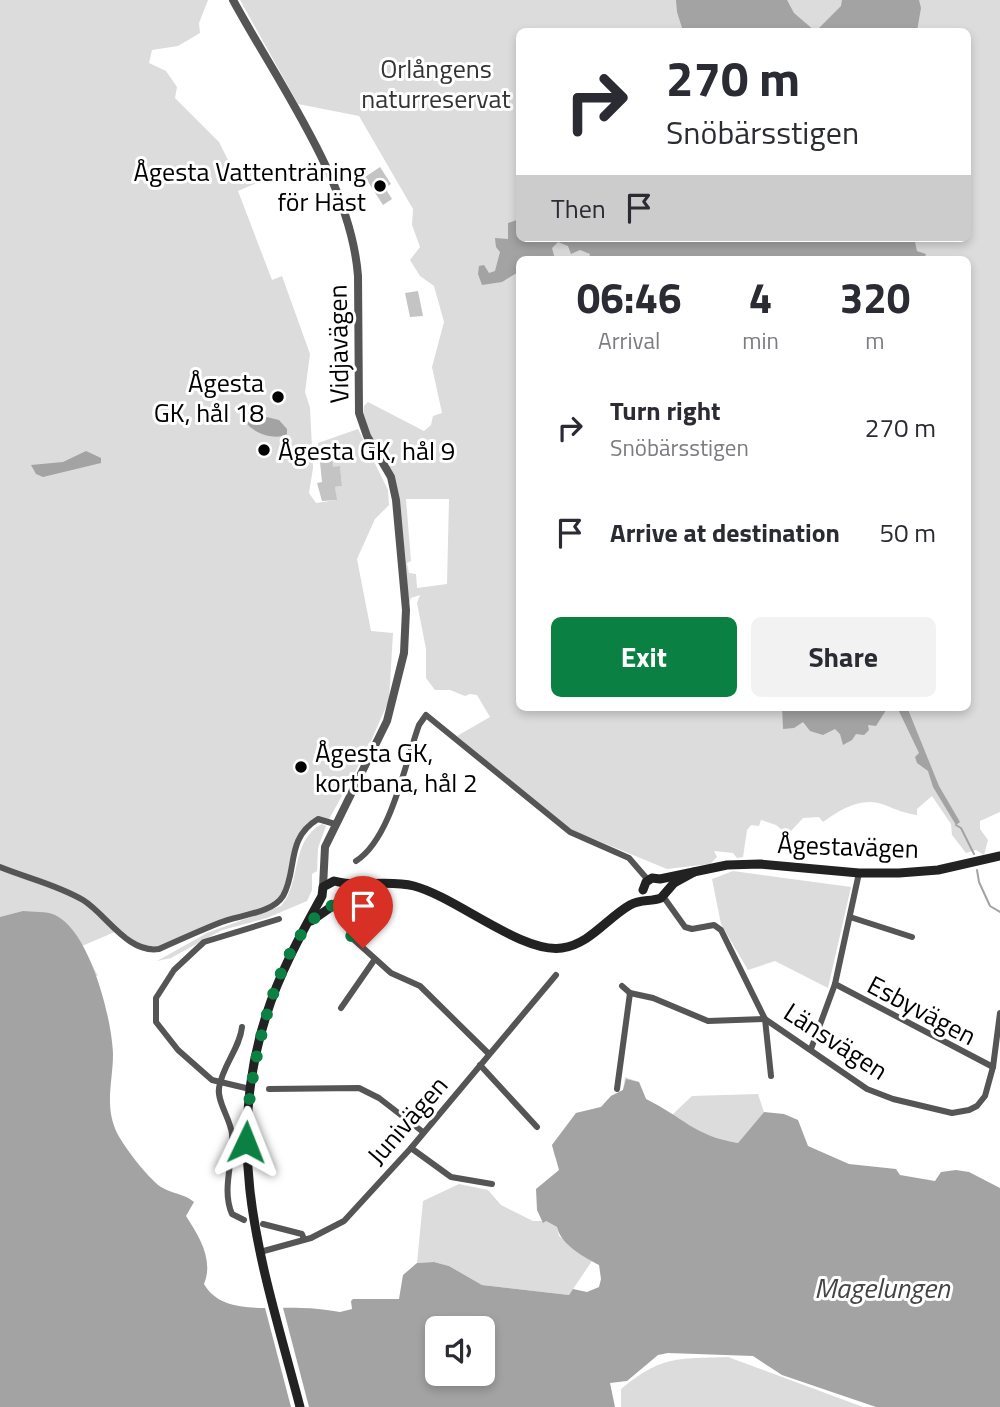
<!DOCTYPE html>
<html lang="en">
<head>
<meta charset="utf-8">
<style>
  :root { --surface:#fff; --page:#f2f2f3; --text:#2b2b33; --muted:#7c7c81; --accent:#0b8043 }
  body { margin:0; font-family:"Titillium Web",sans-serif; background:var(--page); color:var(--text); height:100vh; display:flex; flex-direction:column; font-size:26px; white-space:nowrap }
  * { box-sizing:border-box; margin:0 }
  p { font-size:23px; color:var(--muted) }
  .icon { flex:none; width:38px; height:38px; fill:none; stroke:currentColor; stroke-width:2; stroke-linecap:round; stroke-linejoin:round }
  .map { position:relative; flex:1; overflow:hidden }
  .panel { position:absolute; left:516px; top:256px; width:455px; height:455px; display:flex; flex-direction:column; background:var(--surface); border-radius:10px; box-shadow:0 4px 10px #0003 }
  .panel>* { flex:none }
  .guide { position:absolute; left:516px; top:28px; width:455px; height:214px; border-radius:10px; box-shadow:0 4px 10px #0003; background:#fff; color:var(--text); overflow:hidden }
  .buttons { position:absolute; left:425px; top:1316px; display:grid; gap:14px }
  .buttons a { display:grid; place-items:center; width:70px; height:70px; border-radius:10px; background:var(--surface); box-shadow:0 4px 10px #0003; font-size:35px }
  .pin { position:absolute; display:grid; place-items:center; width:60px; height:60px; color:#fff; margin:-72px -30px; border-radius:50% 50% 50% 0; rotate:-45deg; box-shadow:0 0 7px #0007 }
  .pin .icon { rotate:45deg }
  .me { position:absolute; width:77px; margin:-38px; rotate:2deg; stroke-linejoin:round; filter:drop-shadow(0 0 5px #0008) }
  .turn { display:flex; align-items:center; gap:24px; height:147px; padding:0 35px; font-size:32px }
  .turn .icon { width:91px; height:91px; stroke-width:2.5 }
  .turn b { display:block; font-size:49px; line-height:60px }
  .then { display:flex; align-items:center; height:66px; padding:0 35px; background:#0003; gap:14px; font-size:26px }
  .eta { display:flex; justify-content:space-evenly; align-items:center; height:119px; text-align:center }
  .eta b { font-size:42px; font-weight:700; line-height:49px }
  .cta { display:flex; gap:14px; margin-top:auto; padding:14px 35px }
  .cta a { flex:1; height:80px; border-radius:10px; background:var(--accent); color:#fff; font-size:28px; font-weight:700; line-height:80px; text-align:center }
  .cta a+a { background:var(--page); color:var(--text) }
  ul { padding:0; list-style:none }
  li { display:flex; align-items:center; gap:21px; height:105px; padding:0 35px }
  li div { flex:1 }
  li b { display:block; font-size:26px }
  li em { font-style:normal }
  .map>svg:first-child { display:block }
  .green { fill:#dcdcdc; fill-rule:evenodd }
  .water { fill:#a3a3a3; fill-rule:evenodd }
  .pier { fill:#fff }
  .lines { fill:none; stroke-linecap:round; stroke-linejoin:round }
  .stream { stroke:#a3a3a3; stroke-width:2 }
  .building { fill:#c4c4c4 }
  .minor { stroke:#555; stroke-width:6 }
  .tertiary { stroke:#555; stroke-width:8 }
  .secondary { stroke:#222; stroke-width:9 }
  .route { stroke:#0b8043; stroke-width:12; stroke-dasharray:0 21.6 }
  .poi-dot { fill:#000; stroke:#fff; stroke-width:2.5 }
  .labels { text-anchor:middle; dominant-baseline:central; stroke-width:6; stroke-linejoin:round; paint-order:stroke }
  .park-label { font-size:26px; fill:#333; stroke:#fff }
  .poi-label { font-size:26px; fill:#000; stroke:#fff; text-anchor:end }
  .street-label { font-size:26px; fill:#000; stroke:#fff }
  .water-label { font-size:28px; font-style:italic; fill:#444; stroke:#fff }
</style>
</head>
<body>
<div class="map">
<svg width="1000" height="1407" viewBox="0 0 1000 1407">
  <rect width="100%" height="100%" fill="#fff"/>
  <g class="green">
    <path d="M0,0H208L199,23L200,33L178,46L152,50L149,63L166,71L177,87L175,98L219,142L229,162L238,169L251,170L259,182L238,191L272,280L282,276L310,354L305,392L310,408L313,468L309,493L316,503L336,500L335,487L342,486L340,467H333L331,451L316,453L318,443L358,429L388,490L389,505L375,519L357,559L371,631L393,633L389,700L367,750L328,821L317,819L303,832L283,897L273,905L150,951L117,931L82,946L98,976L0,953Z"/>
    <path d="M240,0H1000V812L980,821V829L988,840L984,855L976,850L966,853L952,835L951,824L932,796L917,809V815C904,813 897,810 885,805C862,796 841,809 823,822L819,817L803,818L791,831H783L776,825L761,820L759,826L751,825L747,830L743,857L737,858L733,853L714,851L717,857L710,864L667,869L567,828L457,736L490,717L477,695L470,694L465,696L450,690H435L426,678V649L417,603L420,595L411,598L406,610L391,477L362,421L364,406L368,402L424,431L431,425L433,416L442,413L432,367L444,322L434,286L420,276L410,260L420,247L412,225L413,209L359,116L298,104ZM520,32H968V238H520ZM520,259H968V707H520ZM406,499H449L447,584L417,588L416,574L409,573L407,563L411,561Z"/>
    <path d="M322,824L326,826L318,848L317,871L312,874V890L307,901L267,918L222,930L171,958L157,961L207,933L281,906C302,882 290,840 322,824Z"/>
    <path d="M733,871L851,887L828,988L775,961L748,970L721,924L712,879Z"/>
    <path d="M625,1077L639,1082L646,1099L672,1115L692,1096L758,1094L764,1112L738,1143L714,1139L691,1129L555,1157L552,1145L576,1113L601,1107L611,1096L623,1090Z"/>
    <path d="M459,1184L488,1190L501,1205L533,1221H546L557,1227L559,1236L592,1261L569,1295L482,1285L449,1266L434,1262L417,1263L423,1201Z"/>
    <path d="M728,1357L863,1407H621V1389C663,1355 676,1359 728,1357Z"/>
  </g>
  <g class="water">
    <path d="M676,0H787L794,13L815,31H683L677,12Z"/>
    <path d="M842,0H919L921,8L917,31H816L841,6Z"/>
    <path d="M520,213V238H914L917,251L926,254L924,259H589L590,254L580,250L571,254L568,246L558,242L552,248L555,259H520V271L502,282L482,285L478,274L479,266L484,265L489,273L495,271L500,252L496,247L495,238L508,239V223L517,220Z"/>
    <path d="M254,414L279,420L287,429V434C276,441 252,433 246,422L248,416Z"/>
    <path d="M86,451L101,458V463L43,477L36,474L31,465L63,462Z"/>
    <path d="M782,707H888L876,726L868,725L869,730L864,735L856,734L852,740L843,745L840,734L835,729L823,735L810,731L803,722L794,728L783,729Z"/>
    <path d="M897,707H907L939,786L960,822L956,825L933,787L928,771L917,763L915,757L919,753Z"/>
    <path d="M23,911C32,912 47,911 55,915C90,931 112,1019 113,1054C113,1082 104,1106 117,1133C125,1148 147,1177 161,1187C172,1194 183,1193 194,1202L186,1216C199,1236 214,1260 204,1284C222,1316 270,1306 301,1308C314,1308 327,1310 340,1312L352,1309L351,1301L353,1299H399L403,1275L417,1263L434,1262L449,1266L482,1285L569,1295L573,1289L587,1292L599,1287L601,1279L599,1265C584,1257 561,1245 557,1227L546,1221L543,1223L537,1210L536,1189L559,1170L552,1145L576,1113L601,1107L611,1096L623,1090L626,1079L639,1082L646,1099C683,1117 694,1136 738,1143L764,1112L784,1114L798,1120L808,1146L849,1164L896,1169L900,1175L935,1181L941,1172L956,1170L969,1172L1000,1188V1407H876L782,1375L753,1356L668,1353L658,1355L627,1381L610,1383L615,1407H0V917ZM438,1328H483V1374H438Z"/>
  </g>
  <path class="pier" d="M264,1304H282L309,1407H291Z"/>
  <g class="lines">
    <g class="stream">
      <path d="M956,825L961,828L974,854"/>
      <path d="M977,870L979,882L990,906L1000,912"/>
    </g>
  </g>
  <g class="building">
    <path d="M380,167L391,184L385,188L392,199L383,205L365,177Z"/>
    <path d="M418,291L423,316L410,317L405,293Z"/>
    <path d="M332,453L333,467L340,466L342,486L335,487L337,500L322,501L317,483L322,482L320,462L313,455Z"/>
  </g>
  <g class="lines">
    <g class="minor">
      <path d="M356,861C391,839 405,763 419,725L426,715L570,832L629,858L648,880"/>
      <path d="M0,867C27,878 58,885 83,900C106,914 128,954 159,949C179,940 199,931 219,923C237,915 272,914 283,896C298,870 285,839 318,819L335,824"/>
      <path d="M661,898L665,899L685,927L692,929L714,925L721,930L765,1019L771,1076"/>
      <path d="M339,903L352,938L391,973L420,986L489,1054"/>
      <path d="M850,917L912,937"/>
      <path d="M835,984L993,1067"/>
      <path d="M622,986L630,993L653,998L708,1021L765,1019L867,1089L893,1099L952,1113L969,1110L977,1106L985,1096L993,1067L1000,1013"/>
      <path d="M341,1008L375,959"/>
      <path d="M242,1027C240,1048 222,1066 219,1088C217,1102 230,1118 232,1134C234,1161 221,1189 232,1214L244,1220"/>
      <path d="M811,1049L835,984L859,873"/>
      <path d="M480,1065L537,1127"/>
      <path d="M250,1089L212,1080L178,1050L156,1022V998L174,970L204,942L279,919"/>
      <path d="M269,1089L359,1088L379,1098L423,1132"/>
      <path d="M617,1089L630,993"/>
      <path d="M411,1148L451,1177L492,1184"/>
      <path d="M263,1224L302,1234L304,1239"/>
      <path d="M260,1252L311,1238L344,1221L411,1148L556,975"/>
    </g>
    <path class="tertiary" d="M233,0C278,83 351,182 358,276L359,413L367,436L391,477L396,500L406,610L404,653L387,721L325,847L323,887"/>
    <g class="secondary">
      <path d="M643,890L646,882L652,878L660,879L727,865L760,864L859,873H899L938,870L1000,856"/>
      <path d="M311,921L344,898L370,885"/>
      <path d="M300,1407C265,1273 221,1155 266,1016C279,974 301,934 322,896L323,887L334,881C358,888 386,879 414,886C456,897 522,954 562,948C590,944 607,918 630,905C641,899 650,902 661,898L674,883L694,872"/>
    </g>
  </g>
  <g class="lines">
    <path class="route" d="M246,1142C247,1084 275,921 339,903L352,938L363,948"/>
  </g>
  <g class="poi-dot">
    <circle cx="380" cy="186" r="7"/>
    <circle cx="278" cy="397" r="7"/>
    <circle cx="264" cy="450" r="7"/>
    <circle cx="301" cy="767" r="7"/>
  </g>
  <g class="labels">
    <g class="park-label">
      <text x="436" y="68">Orlångens<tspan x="436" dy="30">naturreservat</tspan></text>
    </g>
    <g class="poi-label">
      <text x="366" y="171">Ågesta Vattenträning<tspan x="366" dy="30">för Häst</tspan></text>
      <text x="264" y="382">Ågesta<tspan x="264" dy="30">GK, hål 18</tspan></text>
      <text x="278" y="450" text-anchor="start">Ågesta GK, hål 9</text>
      <text x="315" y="752" text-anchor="start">Ågesta GK,<tspan x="315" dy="30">kortbana, hål 2</tspan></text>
    </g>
    <g class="street-label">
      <text transform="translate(338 344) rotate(-91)">Vidjavägen</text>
      <text transform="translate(848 846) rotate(2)">Ågestavägen</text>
      <text transform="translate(922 1010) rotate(28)">Esbyvägen</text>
      <text transform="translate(836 1041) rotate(33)">Länsvägen</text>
      <text transform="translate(407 1120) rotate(-49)">Junivägen</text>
    </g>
    <g class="water-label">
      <text x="882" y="1287">Magelungen</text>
    </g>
  </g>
</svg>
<div class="buttons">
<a><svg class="icon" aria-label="sound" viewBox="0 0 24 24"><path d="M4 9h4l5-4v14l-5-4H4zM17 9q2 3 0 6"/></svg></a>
</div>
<div class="pin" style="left:363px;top:948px;background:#d93025"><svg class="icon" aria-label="arrive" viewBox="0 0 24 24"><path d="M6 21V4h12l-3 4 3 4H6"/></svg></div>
<svg class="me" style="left:246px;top:1142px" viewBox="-20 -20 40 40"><path d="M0-17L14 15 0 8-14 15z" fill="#0b8043" stroke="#fff" stroke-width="4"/></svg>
<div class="guide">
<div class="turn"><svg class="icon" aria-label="right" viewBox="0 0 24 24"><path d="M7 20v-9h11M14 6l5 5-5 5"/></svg><div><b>270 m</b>Snöbärsstigen</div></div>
<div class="then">Then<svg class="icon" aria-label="arrive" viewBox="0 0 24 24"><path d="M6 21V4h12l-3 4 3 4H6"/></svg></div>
</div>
<section class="panel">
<div class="eta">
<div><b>06:46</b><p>Arrival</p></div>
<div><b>4</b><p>min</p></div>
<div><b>320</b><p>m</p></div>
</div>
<ul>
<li><svg class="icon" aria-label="right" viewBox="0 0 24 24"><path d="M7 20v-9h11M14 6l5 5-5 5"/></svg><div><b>Turn right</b><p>Snöbärsstigen</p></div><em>270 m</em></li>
<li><svg class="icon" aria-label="arrive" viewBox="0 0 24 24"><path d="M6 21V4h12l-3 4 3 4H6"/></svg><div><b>Arrive at destination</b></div><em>50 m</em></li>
</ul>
<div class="cta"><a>Exit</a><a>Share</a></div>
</section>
</div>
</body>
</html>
